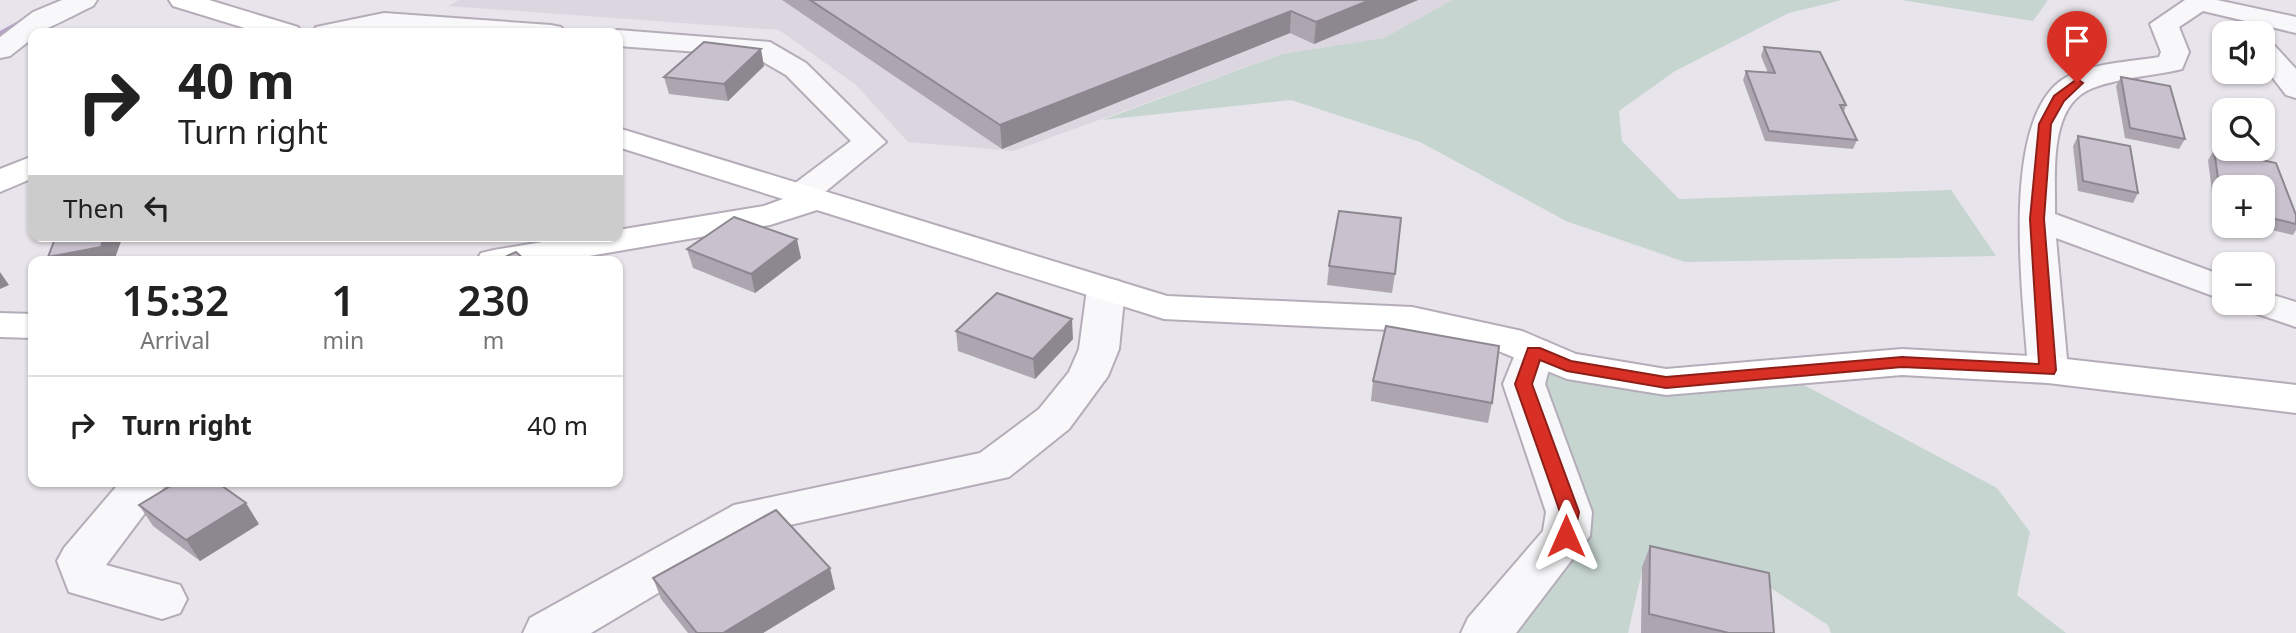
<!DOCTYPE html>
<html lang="en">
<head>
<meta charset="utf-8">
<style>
  :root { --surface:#fff; --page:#f6f6f6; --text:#222; --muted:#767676; --line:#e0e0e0 }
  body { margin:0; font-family:"Noto Sans",sans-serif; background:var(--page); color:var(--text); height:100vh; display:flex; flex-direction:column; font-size:26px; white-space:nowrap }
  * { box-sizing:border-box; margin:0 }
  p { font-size:23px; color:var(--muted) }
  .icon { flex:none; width:38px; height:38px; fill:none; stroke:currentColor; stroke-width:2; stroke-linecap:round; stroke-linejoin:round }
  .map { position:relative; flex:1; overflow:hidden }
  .side { position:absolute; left:28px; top:256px; width:595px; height:231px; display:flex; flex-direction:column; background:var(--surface); border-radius:14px; box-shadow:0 2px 5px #0004 }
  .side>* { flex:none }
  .top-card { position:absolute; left:28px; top:28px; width:595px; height:214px; border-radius:14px; box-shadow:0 2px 5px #0004; background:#fff; color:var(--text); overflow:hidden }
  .controls { position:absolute; left:2212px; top:21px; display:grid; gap:14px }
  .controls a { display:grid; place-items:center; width:63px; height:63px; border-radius:14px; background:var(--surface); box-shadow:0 2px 5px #0004; font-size:35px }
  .pin { position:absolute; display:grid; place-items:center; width:60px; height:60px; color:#fff; margin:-72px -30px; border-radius:50% 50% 50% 0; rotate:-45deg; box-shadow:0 0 7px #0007 }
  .pin .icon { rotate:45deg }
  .me { position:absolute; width:77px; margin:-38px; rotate:0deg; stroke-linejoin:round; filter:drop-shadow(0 0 5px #0008) }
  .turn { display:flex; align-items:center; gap:24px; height:147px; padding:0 35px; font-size:32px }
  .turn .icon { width:91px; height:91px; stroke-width:2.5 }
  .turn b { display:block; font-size:49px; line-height:60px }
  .then { display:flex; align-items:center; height:66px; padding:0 35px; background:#0003; gap:14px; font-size:26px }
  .eta { display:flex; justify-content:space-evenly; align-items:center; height:119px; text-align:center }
  .eta b { font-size:42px; font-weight:600; line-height:49px }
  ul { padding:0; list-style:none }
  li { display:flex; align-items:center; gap:21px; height:98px; padding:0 35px; border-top:2px solid var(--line) }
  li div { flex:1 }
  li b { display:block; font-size:26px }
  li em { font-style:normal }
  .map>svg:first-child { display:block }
  .built { fill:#dcd6e0 }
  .green { fill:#c6d5d0 }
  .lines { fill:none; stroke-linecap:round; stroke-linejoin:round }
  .stream { fill:#b5a1c9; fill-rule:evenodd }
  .street-casing { stroke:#b4adb9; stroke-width:4 }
  .secondary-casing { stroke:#b4adb9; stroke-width:4 }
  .street { fill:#f8f7f9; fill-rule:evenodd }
  .secondary { fill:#fff; fill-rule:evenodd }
  .wall { fill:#ada6b1 }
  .shaded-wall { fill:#8d8790 }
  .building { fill:#c9c1ce; stroke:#8d8790; stroke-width:2 }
  .route { fill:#d93025; stroke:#8d1f18; stroke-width:2 }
</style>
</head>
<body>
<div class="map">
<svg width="2296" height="633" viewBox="0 0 2296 633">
  <rect width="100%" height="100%" fill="#e8e4eb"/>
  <path class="built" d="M459,0H1452L1384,38L1282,54L1013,151L908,142L856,85L779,30L448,6Z"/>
  <g class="green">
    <path d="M1452,0H1842L1789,13L1675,71L1619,111L1622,141L1679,199L1951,190L1996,256L1685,262L1566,221L1420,142L1291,100L1102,120L1282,54L1384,38Z"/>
    <path d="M1901,0H2048L2033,21Z"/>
    <path d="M1534,351L1648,392L1744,376L1802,384L1997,488L2030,532L2017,595L2066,633H1831L1828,625L1760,581L1643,567L1628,633H1492L1588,536Z"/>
  </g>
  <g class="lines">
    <path class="stream" d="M29,15L33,18L32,20L0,38V31Z"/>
    <defs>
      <g id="street">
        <path d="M62,0H97L93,6C82,11 41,33 33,33V38L10,56L0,58V37L33,12Z"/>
        <path d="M2185,0H2217L2296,17V33L2203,11L2179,27L2189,52L2182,69C2153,76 2121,77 2093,88C2047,105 2056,175 2055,214L2224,276V300L2056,238L2068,370L2062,379L2048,383L2034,379L2028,370C2024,301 1998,118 2065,78C2091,63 2130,62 2159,57L2161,52L2150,24Z"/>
        <path d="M384,13L551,25L561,27L565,33H441L384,29L364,33H312L316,27Z"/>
        <path d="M618,30L770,42L806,63L886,142L814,201L802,204L790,201L785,194L790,187L851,141L786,75L753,56L618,46V33H607Z"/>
        <path d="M2263,42L2273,44L2296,69V98L2286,95L2263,65Z"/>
        <path d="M1106,278L1119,281L1125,289L1119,349L1108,376L1069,429L1009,477L762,531L591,633H523L530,618L734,505L980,453L1039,409L1069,372L1079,349L1087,289L1093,281Z"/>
        <path d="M2263,292L2296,302V327L2249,311L2243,303H2263Z"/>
        <path d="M1534,338L1548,342L1554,351L1545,384L1592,512L1590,536L1516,633H1461L1468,618L1543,531L1546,512L1503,384L1520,342Z"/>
        <path d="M121,481H169L106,565L180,585L187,599L180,613L162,619L69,592L57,561L64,548Z"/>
      </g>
      <g id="secondary">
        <path d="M169,0H209L298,27L302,33H261L173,6Z"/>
        <path d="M618,128L1167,296L1412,307L1522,331L1576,354L1666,369L1902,349L2048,357L2296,385V413L2048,383L1902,375L1666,395L1567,379L1496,350L1412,331L1164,319L817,210L770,225L560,261H476L481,253L494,250L578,236H618V230L764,206L783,199L618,147Z"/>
        <path d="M33,156V178L0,192V169Z"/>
        <path d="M0,313L33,314V338L0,337Z"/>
      </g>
    </defs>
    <use href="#street" class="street-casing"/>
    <use href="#secondary" class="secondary-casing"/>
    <use href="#street" class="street"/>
    <use href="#secondary" class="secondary"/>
  </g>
  <g class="wall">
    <path d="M782,0H1418L1314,44L1290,33L1002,149Z"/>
    <path d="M1764,47L1846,105L1844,112L1857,140L1853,149L1765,141L1743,80L1746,71L1768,73L1761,56Z"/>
    <path d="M764,66L728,101L669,94L664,77Z"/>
    <path d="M2121,77L2185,139L2179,149L2125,138L2116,86Z"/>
    <path d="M2078,136L2138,193L2133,203L2078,191L2073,146Z"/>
    <path d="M2214,150L2276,163L2296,215V230L2293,235L2254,226H2263V187H2224V219L2215,217L2208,160Z"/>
    <path d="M687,249L801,258L755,293L693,268Z"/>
    <path d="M1329,266L1395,274L1392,293L1327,285Z"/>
    <path d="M956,331L1073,339L1035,379L958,351Z"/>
    <path d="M1373,381L1492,403L1488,423L1371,401Z"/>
    <path d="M139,505L259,524L200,561L153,526Z"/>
    <path d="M1650,546L1774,633H1641L1642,567Z"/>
    <path d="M653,578L835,589L763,633H688L661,599Z"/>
  </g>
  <g class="shaded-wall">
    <path d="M1370,0H1418L1314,44L1316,22Z"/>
    <path d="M1291,11L1290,33L1002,149L1000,125Z"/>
    <path d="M761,49L764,66L728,101L724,84Z"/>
    <path d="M104,236H123L114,261H50L48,257Z"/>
    <path d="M797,239L801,258L755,293L751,274Z"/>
    <path d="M0,272L9,285L0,289Z"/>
    <path d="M1072,319L1073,339L1035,379L1033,359Z"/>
    <path d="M246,503L259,524L200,561L186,540Z"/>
    <path d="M830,568L835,589L763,633H723Z"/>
  </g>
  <g class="building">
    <path d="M810,0H1370L1316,22L1291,11L1000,125Z"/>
    <path d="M704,42L761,49L724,84L664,77Z"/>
    <path d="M1764,47L1820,52L1846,105H1840L1857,140L1769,131L1746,71L1775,73Z"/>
    <path d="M2121,77L2170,86L2185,139L2130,128Z"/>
    <path d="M2078,136L2130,146L2138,193L2083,181Z"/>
    <path d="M2214,150L2276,163L2296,215V224L2263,216V187H2224V207H2222Z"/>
    <path d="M1339,211L1401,218L1395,274L1329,266Z"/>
    <path d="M734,217L797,239L751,274L687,249Z"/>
    <path d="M56,236H104L101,247L48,257Z"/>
    <path d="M516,252L526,261H496Z"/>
    <path d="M997,293L1072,319L1033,359L956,331Z"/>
    <path d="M1386,326L1499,346L1492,403L1373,381Z"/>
    <path d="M179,481H215L246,503L186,540L139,505Z"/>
    <path d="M776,510L830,568L723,633H697L653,578Z"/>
    <path d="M1650,546L1769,573L1774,633H1729L1649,614Z"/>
  </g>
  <path class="route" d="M2077,79L2083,83L2064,101L2051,124L2044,219L2056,370L2054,374L1902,367L1666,388L1567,371L1540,360L1532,384L1579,512L1573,541H1559L1556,536L1560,512L1515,384L1528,348H1540L1571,361L1666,377L1902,357L2039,364L2030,219L2039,124L2054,96Z"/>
</svg>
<div class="controls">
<a><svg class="icon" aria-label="sound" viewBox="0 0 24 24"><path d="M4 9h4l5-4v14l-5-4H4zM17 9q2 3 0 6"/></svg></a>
<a><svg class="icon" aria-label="search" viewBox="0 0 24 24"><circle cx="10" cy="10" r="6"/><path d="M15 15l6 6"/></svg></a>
<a>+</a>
<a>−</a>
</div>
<div class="pin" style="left:2077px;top:83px;background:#d93025"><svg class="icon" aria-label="arrive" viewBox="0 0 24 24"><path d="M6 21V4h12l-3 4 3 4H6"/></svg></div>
<svg class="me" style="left:1566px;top:536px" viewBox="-20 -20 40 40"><path d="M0-17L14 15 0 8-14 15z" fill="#d93025" stroke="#fff" stroke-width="4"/></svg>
<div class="top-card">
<div class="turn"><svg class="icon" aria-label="right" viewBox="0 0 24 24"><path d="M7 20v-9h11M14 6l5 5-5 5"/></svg><div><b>40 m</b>Turn right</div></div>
<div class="then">Then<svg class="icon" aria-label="left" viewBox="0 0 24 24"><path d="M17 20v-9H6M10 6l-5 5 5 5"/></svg></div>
</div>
<section class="side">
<div class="eta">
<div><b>15:32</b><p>Arrival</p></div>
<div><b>1</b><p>min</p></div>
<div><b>230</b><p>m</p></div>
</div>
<ul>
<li><svg class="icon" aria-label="right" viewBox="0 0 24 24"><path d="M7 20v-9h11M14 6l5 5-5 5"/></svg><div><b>Turn right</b></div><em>40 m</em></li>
</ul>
</section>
</div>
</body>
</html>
